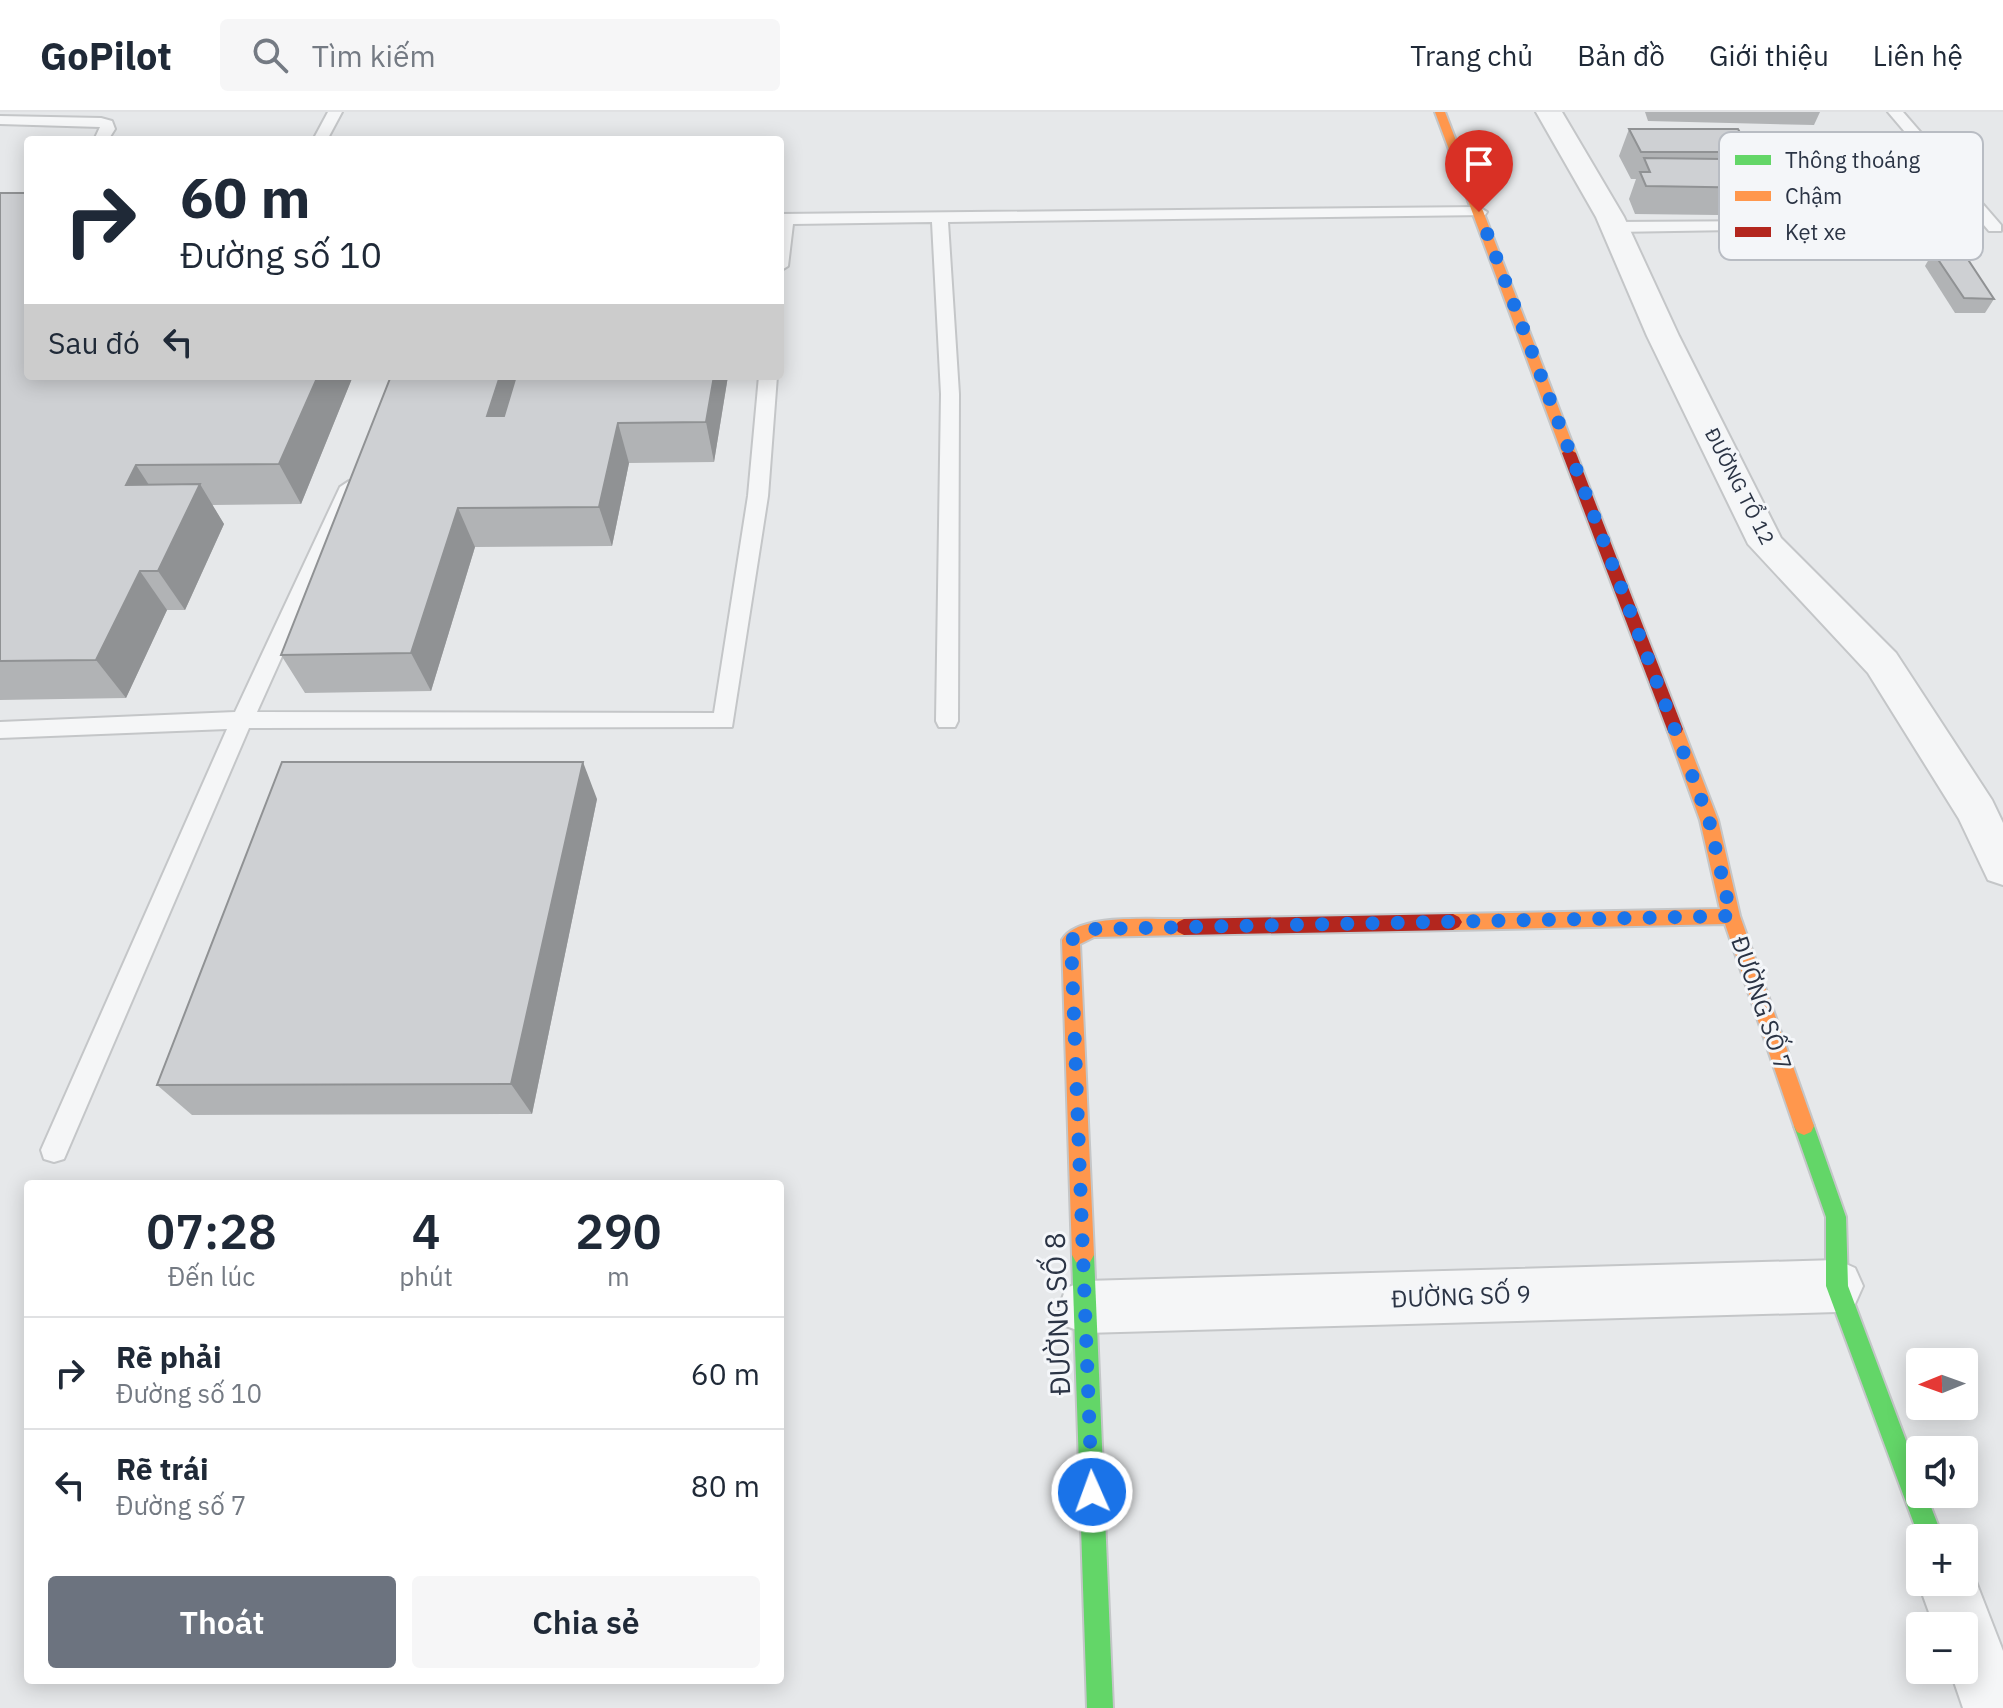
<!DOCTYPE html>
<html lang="vi">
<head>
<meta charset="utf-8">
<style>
  :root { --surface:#fff; --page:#f6f6f7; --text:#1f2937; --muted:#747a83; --line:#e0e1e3; --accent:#6c737f }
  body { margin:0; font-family:"IBM Plex Sans",sans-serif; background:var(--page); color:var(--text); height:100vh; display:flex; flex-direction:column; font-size:30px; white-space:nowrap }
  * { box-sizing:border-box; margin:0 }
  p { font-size:26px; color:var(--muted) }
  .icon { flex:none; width:44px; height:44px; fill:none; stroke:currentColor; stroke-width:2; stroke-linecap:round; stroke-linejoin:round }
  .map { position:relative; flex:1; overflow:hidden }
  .side { position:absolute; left:24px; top:1068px; width:760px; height:504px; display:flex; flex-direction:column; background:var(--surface); border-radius:8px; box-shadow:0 4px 20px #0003 }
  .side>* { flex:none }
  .top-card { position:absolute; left:24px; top:24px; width:760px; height:244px; border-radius:8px; box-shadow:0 4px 20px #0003; background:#fff; color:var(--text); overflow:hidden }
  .needle { width:52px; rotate:269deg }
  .controls { position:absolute; left:1906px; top:1236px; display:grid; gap:16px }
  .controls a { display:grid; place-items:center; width:72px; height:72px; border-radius:8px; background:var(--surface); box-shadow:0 4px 20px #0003; font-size:40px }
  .pin { position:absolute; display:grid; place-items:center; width:68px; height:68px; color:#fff; margin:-82px -34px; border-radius:50% 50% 50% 0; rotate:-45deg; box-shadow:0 0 8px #0007 }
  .pin .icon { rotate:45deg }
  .me { position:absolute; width:88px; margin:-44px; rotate:358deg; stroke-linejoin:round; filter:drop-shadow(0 0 6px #0008) }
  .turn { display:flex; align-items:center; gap:28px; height:168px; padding:0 24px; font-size:36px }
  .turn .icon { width:104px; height:104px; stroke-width:2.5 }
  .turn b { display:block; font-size:56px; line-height:68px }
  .then { display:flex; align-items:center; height:76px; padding:0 24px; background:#0003; gap:16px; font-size:30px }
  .eta { display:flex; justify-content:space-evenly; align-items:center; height:136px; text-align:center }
  .eta b { font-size:48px; font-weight:600; line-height:56px }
  .cta { display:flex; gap:16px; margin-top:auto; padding:16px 24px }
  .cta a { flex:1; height:92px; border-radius:8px; background:var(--accent); color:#fff; font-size:32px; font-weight:600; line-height:92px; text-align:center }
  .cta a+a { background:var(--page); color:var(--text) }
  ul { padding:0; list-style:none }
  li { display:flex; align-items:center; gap:24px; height:112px; padding:0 24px; border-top:2px solid var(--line) }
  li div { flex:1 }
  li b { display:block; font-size:30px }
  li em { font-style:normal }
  header { display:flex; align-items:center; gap:48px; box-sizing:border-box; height:112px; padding:0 40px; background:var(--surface); border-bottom:2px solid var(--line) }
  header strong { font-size:38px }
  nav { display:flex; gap:44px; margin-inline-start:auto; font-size:28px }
  .search { width:560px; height:72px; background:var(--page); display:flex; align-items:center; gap:20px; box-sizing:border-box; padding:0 28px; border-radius:8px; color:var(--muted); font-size:30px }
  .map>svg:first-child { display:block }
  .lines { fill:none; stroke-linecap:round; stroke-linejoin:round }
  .lane-casing { stroke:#c4c6c8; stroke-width:4 }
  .street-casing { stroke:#c4c6c8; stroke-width:4 }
  .fast-casing { stroke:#c4c6c8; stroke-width:4 }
  .slow-casing { stroke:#c4c6c8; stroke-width:4 }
  .jam-casing { stroke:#c4c6c8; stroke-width:4 }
  .lane { fill:#f5f6f7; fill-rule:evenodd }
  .street { fill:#f5f6f7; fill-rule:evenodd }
  .fast { fill:#63d668; fill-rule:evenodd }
  .slow { fill:#ff974d; fill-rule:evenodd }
  .jam { fill:#b3261e; fill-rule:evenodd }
  .wall { fill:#b1b3b5 }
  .shaded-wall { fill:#909294 }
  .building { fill:#ced0d3; stroke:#909294; stroke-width:2 }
  .route { stroke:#1a73e8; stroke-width:14; stroke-dasharray:0 25.2 }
  .labels { text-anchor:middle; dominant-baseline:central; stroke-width:6; stroke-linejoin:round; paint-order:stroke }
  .far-street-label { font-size:20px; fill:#2b3445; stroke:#f4f6f9 }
  .street-label { font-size:24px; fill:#2b3445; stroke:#f4f6f9 }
  .near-street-label { font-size:28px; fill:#2b3445; stroke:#f4f6f9 }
  .key { fill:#f4f6f9; stroke:#b8bcc3; stroke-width:2 }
  .key-label { font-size:22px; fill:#2b3445 }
</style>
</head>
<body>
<header>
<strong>GoPilot</strong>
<div class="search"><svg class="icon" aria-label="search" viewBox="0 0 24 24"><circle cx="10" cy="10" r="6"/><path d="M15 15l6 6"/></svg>Tìm kiếm</div>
<nav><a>Trang chủ</a><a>Bản đồ</a><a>Giới thiệu</a><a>Liên hệ</a></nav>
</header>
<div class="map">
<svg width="2003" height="1596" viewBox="0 0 2003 1596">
  <rect width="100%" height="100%" fill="#e6e8ea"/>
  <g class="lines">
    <defs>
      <g id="lane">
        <path d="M328,0H342L327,28H313Z"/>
        <path d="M1888,0H1903L2001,113V119H1989Z"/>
        <path d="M0,4L101,6L112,9L115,17L108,28H94L100,15L0,12Z"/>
        <path d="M1479,95L1487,100L1485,103L948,110L959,282L958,609L955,615H939L936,609L941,282L932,110L793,112L788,154L780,159V102Z"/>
        <path d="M1790,109L1796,111V117L1614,120L1606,115L1614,110Z"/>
        <path d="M759,264H777L768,384L732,615L249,616L64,1047L54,1050L44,1047L41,1038L227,617L0,626V610L235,600L340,375L349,369L358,375L257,600L714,601L748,384Z"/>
      </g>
      <g id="street">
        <path d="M1536,0H1562L1624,105L1679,224L1781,426L1896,541L1992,688L2003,711V773L1988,768L1959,707L1868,561L1748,432L1647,224L1596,105Z"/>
        <path d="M1837,1148L1855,1156L1863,1174L1855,1192L1837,1200L1085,1221L1066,1214L1059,1195L1066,1176L1085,1169Z"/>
        <path d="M1964,1448L1968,1449L2003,1539V1596H1963L1950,1558H1964V1514H1934L1918,1470L1920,1464V1470H1964Z"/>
      </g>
      <g id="fast">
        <path d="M1804,1005L1811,1008L1814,1014L1846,1105L1848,1174L1920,1366V1382H1926L1943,1426L1920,1428L1826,1174V1105L1794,1014L1797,1008Z"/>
        <path d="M1083,1133L1090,1136L1094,1143L1113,1596H1087L1072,1143L1076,1136Z"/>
      </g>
      <g id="slow">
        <path d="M1435,0H1445L1576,341L1574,344H1564L1562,341Z"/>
        <path d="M1675,611L1683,617L1718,708L1740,804L1814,1014L1811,1020L1804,1023L1797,1020L1794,1014L1725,812L1453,818L1447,815L1444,810L1447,805L1453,802L1720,797L1700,708L1667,617Z"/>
        <path d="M1184,807L1190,810L1193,815L1190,820L1184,823L1094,825L1080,832L1094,1143L1090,1150L1083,1153L1076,1150L1072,1143L1062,828C1077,800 1155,808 1184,807Z"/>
      </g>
      <g id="jam">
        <path d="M1569,337L1576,341L1683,617L1681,621H1669L1667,617L1562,341Z"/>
        <path d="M1453,802L1459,805L1462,810L1459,815L1453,818L1184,823L1178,820L1175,815L1178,810L1184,807Z"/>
      </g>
    </defs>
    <use href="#lane" class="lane-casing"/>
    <use href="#street" class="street-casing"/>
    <use href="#fast" class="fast-casing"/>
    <use href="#slow" class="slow-casing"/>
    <use href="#jam" class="jam-casing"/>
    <use href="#lane" class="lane"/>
    <use href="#street" class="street"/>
    <use href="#fast" class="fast"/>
    <use href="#slow" class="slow"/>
    <use href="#jam" class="jam"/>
  </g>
  <g class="wall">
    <path d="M1645,0H1820L1814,13L1648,9Z"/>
    <path d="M1629,17L1751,40L1748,48L1816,77L1802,104L1635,102L1629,87L1636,67H1631L1619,44Z"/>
    <path d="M1867,34L1936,47L1929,61L1868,60L1860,48Z"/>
    <path d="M0,81L353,264L301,392L212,393L224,412L185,498H167L126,586L0,588Z"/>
    <path d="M1933,140L1994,187L1985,201H1955L1925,154Z"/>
    <path d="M391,264H728L714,350L629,351L612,434L475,435L431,579L305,581L281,543Z"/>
    <path d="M597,687L532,1002L192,1003L157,973Z"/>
  </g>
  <g class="shaded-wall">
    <path d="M318,264H353L301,392L279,352Z"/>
    <path d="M500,264H526L502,344L487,304Z"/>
    <path d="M714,264H728L714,350L706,310Z"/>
    <path d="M618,311L629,351L612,434L599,395Z"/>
    <path d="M136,353L162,393L126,373Z"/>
    <path d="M200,372L224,412L185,498L158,459Z"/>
    <path d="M458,396L475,435L431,579L411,541Z"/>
    <path d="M140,459L167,498L126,586L96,548Z"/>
    <path d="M583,650L597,687L532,1002L511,972Z"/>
  </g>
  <g class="building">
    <path d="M1629,17H1738L1751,40H1641Z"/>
    <path d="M1644,46L1799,48L1816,77L1646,74L1640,60H1650Z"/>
    <path d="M0,81H28V264H318L279,352L136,353L126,373L200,372L158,459H140L96,548L0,549Z"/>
    <path d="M1933,140H1963L1994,187L1964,186Z"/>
    <path d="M391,264H500L487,304H504L516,264H714L706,310L618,311L599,395L458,396L411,541L281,543Z"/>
    <path d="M282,650H583L511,972L157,973Z"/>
  </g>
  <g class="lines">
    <path class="route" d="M1092,1380L1071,828L1091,817L1731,804L1709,708L1479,100"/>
  </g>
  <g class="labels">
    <g class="far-street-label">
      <text transform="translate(1740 374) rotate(63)">ĐƯỜNG TỔ 12</text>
    </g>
    <g class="street-label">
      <text transform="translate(1762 891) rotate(71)">ĐƯỜNG SỐ 7</text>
      <text transform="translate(1461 1184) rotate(-2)">ĐƯỜNG SỐ 9</text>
    </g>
    <g class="near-street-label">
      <text transform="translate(1057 1202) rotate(-92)">ĐƯỜNG SỐ 8</text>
    </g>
  </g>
  <rect x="1719" y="20" width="264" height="128" rx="12" class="key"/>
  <rect x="1735" y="43" width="36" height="10" fill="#63d668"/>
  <rect x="1735" y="79" width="36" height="10" fill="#ff974d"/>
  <rect x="1735" y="115" width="36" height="10" fill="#b3261e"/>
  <g class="key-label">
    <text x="1785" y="56">Thông thoáng</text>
    <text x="1785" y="92">Chậm</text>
    <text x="1785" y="128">Kẹt xe</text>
  </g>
</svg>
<div class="controls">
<a><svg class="needle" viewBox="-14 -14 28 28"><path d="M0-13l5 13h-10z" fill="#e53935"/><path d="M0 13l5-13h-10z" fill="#747a83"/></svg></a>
<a><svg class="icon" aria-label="sound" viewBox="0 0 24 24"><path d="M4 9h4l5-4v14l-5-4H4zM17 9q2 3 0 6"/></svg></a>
<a>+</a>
<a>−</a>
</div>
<div class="pin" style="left:1479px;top:100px;background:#d93025"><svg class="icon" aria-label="arrive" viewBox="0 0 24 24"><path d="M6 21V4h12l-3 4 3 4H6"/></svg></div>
<svg class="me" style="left:1092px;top:1380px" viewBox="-20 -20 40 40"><circle r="17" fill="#1a73e8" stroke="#fff" stroke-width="3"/><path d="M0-11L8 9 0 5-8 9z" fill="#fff"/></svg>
<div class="top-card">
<div class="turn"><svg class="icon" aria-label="right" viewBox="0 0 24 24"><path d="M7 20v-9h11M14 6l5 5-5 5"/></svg><div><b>60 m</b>Đường số 10</div></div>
<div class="then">Sau đó<svg class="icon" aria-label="left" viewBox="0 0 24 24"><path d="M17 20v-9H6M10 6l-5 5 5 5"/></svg></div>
</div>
<section class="side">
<div class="eta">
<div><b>07:28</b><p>Đến lúc</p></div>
<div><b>4</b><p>phút</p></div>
<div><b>290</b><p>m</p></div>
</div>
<ul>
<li><svg class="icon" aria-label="right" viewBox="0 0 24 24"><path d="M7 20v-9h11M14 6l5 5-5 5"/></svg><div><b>Rẽ phải</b><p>Đường số 10</p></div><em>60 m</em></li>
<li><svg class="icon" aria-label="left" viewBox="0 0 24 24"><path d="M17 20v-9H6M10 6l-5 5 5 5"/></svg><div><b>Rẽ trái</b><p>Đường số 7</p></div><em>80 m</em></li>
</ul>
<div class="cta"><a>Thoát</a><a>Chia sẻ</a></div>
</section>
</div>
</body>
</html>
